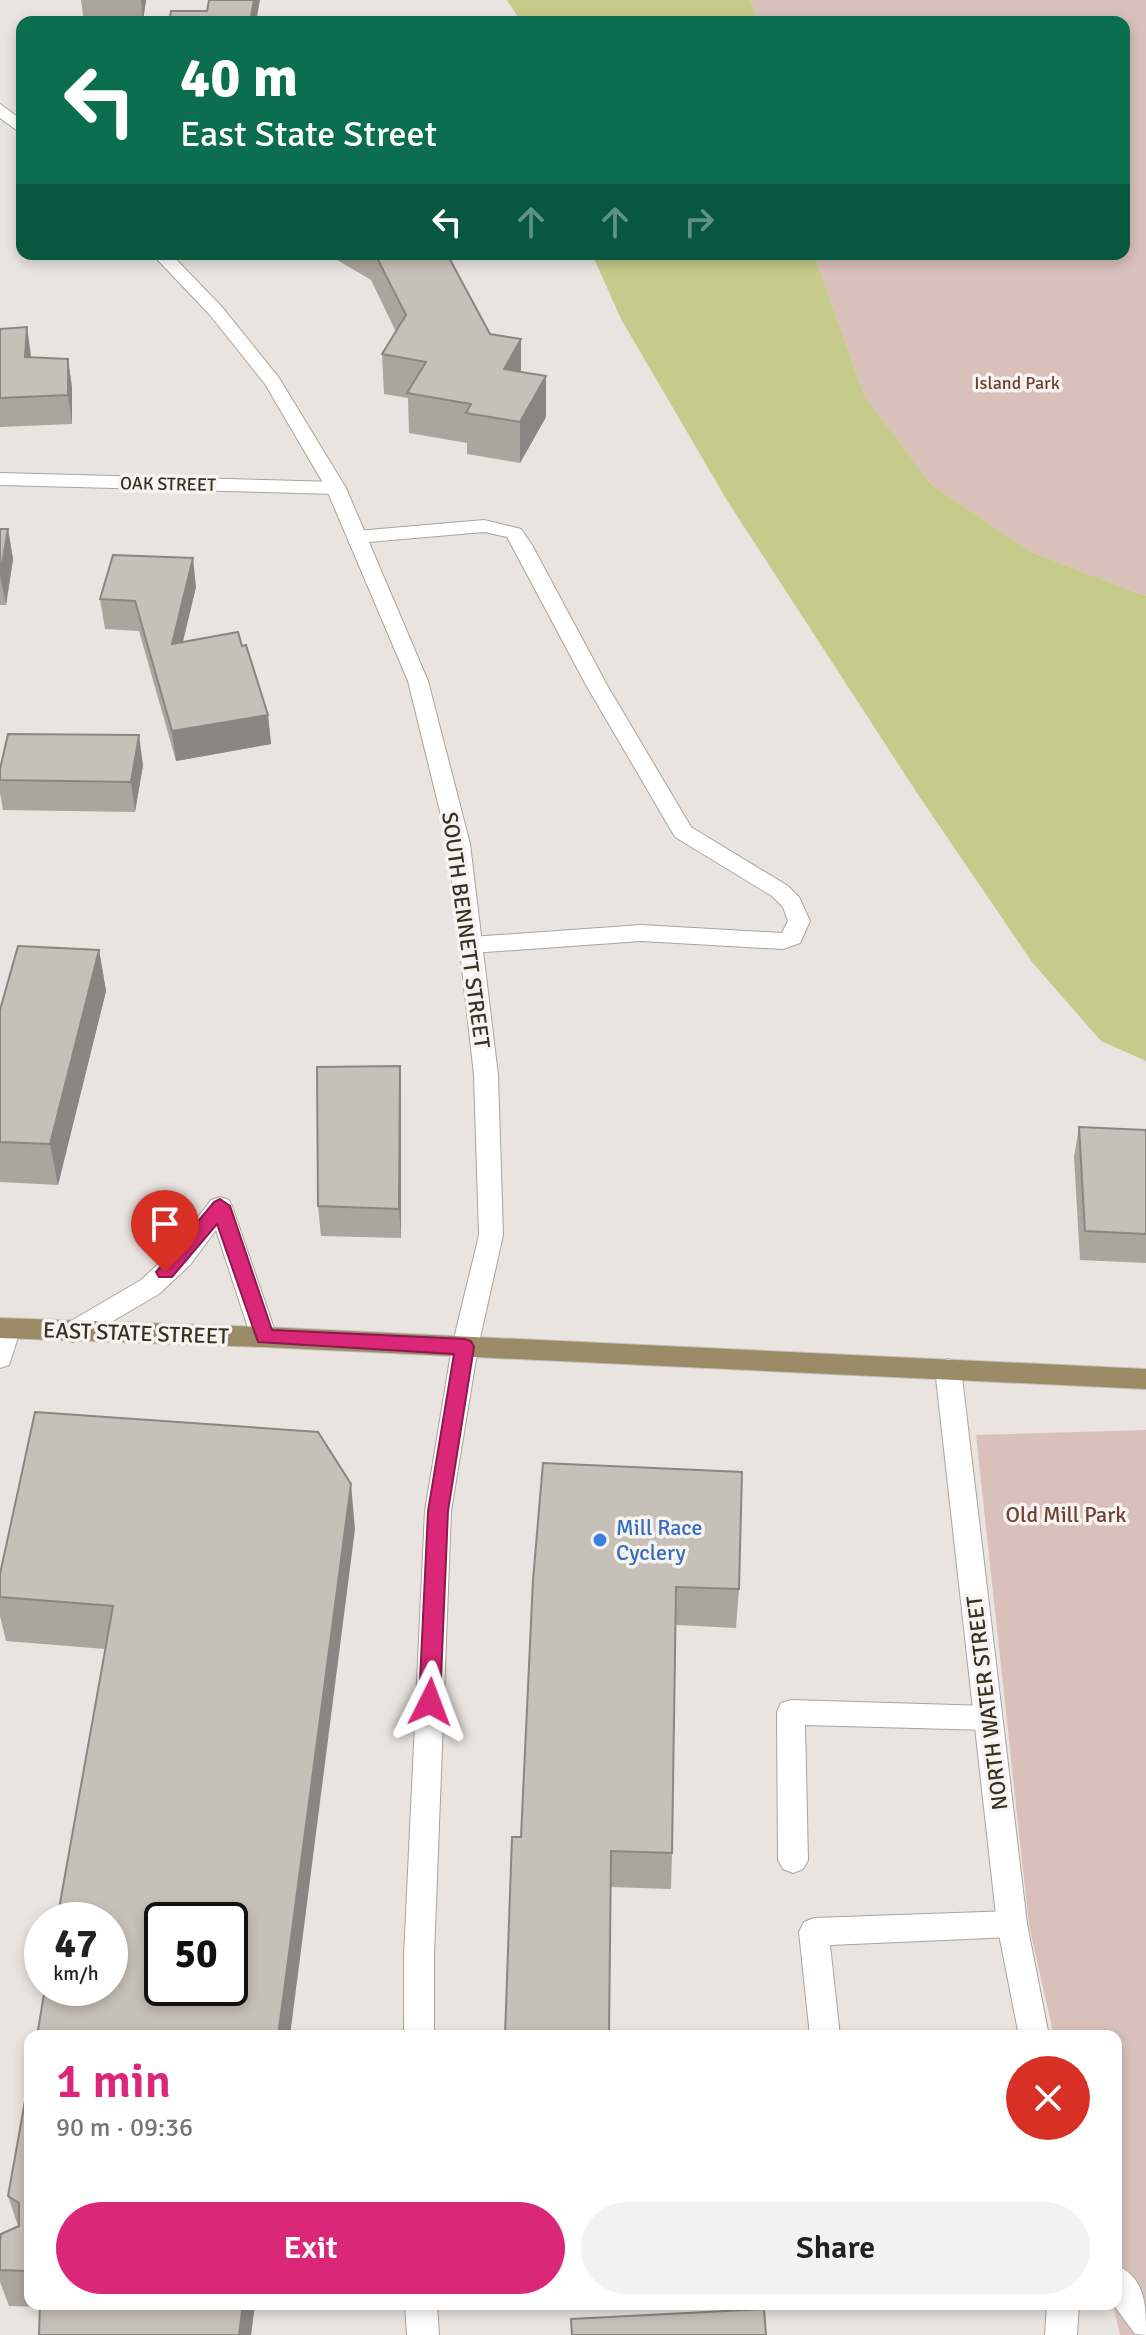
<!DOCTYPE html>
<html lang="en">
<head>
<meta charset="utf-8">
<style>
  :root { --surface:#fff; --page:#f2f2f2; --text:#222; --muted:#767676; --accent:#db2777 }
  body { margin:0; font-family:Signika,sans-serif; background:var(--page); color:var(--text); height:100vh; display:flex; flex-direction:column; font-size:30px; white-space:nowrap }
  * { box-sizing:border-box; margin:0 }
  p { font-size:26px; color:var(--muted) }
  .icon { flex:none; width:44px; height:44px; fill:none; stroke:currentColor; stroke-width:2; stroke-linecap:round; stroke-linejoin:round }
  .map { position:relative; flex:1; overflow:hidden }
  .drawer { position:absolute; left:24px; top:2030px; width:1098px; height:280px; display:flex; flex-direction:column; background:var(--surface); border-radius:16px; box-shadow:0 4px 12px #0003 }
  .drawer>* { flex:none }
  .hud { position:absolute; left:16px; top:16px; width:1114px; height:244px; border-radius:16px; box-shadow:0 4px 12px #0003; background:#0b6e4f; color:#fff; overflow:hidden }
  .speed { position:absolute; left:24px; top:1902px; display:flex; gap:16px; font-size:40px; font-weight:700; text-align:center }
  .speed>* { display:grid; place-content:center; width:104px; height:104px; border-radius:50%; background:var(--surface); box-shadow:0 4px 12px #0003; line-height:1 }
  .speed small { font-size:20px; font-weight:400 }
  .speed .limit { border:4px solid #111; border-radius:12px; background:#fff; color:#111 }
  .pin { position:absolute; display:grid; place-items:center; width:68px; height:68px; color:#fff; margin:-82px -34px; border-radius:50% 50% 50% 0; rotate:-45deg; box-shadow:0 0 8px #0007 }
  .pin .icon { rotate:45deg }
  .me { position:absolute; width:88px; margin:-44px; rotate:3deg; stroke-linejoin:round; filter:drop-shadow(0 0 6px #0008) }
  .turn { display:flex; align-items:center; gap:28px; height:168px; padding:0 32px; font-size:36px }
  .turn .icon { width:104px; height:104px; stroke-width:2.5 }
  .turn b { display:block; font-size:56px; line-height:68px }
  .lanes { display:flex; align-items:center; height:76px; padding:0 32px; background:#0003; justify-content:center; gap:40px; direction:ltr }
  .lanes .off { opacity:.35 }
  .round { display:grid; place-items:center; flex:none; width:84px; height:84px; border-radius:42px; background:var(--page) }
  .headline { display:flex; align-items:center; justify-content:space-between; height:136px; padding:0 32px }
  h1 { font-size:48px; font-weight:600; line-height:60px; color:var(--accent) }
  .cta { display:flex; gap:16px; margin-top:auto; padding:16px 32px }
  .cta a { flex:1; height:92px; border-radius:48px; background:var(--accent); color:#fff; font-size:32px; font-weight:600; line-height:92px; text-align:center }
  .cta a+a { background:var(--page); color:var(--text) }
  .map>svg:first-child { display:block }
  .green { fill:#d9c0ba }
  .water { fill:#c6cb8b }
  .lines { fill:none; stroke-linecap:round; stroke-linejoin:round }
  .lane-casing { stroke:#a9a49c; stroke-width:2 }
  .street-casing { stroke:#a9a49c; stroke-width:2 }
  .secondary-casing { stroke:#aba397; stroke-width:2 }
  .primary-casing { stroke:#c3c1bd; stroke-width:2 }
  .lane { fill:#fff; fill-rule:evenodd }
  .street { fill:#fff; fill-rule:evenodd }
  .secondary { fill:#fff; fill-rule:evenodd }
  .primary { fill:#9c8b67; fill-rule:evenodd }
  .wall { fill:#aba59e }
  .shaded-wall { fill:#8b8681 }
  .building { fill:#c7c0b8; stroke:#8b8681; stroke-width:2; fill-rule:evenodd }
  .route { fill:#db2777; stroke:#8e194d; stroke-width:2 }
  .shop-dot { fill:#3f7fe0; stroke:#f6f3f0; stroke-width:3 }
  .labels { text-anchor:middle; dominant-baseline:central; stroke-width:7; stroke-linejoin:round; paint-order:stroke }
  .far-park-label { font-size:18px; fill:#6c422f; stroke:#f6f3f0 }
  .far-street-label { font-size:18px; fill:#383122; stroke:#f6f3f0 }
  .street-label { font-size:22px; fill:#383122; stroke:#f6f3f0 }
  .park-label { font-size:22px; fill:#6c422f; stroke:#f6f3f0 }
  .shop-label { font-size:22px; fill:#366cbe; stroke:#f6f3f0; text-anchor:start }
</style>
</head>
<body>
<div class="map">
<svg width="1146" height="2335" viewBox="0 0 1146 2335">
  <rect width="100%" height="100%" fill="#e9e4e0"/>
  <g class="green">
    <path d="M750,0H1146V596L1031,552L931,484L864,395L814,254H1124V22H759Z"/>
    <path d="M1146,1430V2335H1120L1113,2304H1116V2036H1054L1029,1925L976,1435Z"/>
  </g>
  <g class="water">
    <path d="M507,0H750L759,22H521Z"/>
    <path d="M592,254H814L864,395L931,484L1031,552L1146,596V1061L1101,1041L1032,962L917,793L728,502L621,319Z"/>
  </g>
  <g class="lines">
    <defs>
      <g id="lane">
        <path d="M484,520L521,529L532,545L607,685L691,827L788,886L799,897L810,921L800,943L783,949L641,941L471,953L463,950L460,945L463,940L471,937L641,925L782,933L788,921L783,907L772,896L675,837L586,685L507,537L484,532L357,543L347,537L357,531Z"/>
        <path d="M220,1197L229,1200L232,1206L277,1337L273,1344L264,1347L255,1344L251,1337L216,1230L190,1265L159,1294L82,1339L73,1342L64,1339L60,1332L64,1325L141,1280L172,1251L211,1200Z"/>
        <path d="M8,1318L17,1321L21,1328L9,1365L0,1368V1321Z"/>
        <path d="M791,1700L988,1706L998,1709L1002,1718L998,1727L988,1730L805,1725L808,1860L803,1869L793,1873L783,1869L778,1860L777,1712L781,1703Z"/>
        <path d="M1012,1911L1022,1914L1027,1924L1022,1934L1012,1937L830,1945L840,2036H810L799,1932L804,1922L814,1918Z"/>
        <path d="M1116,2265C1146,2278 1146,2306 1146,2335L1135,2334L1113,2304H1116Z"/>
        <path d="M1047,2304H1079L1077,2335H1045Z"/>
      </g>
      <g id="street">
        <path d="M0,473L336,482L346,488L336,494L0,485Z"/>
        <path d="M948,1359L957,1362L961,1369L1027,1924L1049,2036H1019L997,1924L935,1369L939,1362Z"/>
      </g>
      <g id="secondary">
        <path d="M0,104L22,120V134L0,118Z"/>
        <path d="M152,254H171L222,307L279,378L346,488L428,681L470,844L498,1075L503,1235L478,1347L451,1511L434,1956V2036H404V1956L425,1511L452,1347L479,1235L474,1075L448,844L408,681L326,488L265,384L210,315Z"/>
        <path d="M405,2304H437L439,2335H407Z"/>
      </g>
      <path id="primary" d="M0,1318L264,1327L1146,1369V1389L264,1347L0,1338Z"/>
    </defs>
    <use href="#lane" class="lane-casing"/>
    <use href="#street" class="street-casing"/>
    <use href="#secondary" class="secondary-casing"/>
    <use href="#primary" class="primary-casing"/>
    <use href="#lane" class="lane"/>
    <use href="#street" class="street"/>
    <use href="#secondary" class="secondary"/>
    <use href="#primary" class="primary"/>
  </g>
  <g class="wall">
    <path d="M81,0H146L143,21L84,22Z"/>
    <path d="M327,254H447L490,334L521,339V372L546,417L520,463L467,454V443L409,433L408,398L384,394L382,354L396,332L371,280Z"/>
    <path d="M0,329L31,358L68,359L72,388V424L0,427Z"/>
    <path d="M0,529H8L13,559L6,605H0Z"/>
    <path d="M196,587L183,642L242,646L268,715L271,744L176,761L139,631L105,629L100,599Z"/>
    <path d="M143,765L135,812L3,810L0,793V769Z"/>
    <path d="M99,950L106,991L58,1185L0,1182V1010Z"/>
    <path d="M401,1096V1238L321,1236L318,1206Z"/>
    <path d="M1079,1127L1146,1130V1263L1080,1260L1074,1157Z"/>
    <path d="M355,1529L105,1649L6,1641L0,1616V1574Z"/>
    <path d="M533,1580L739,1589L736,1628L676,1625L672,1853L671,1889L611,1887L521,1837Z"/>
    <path d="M30,2073V2304H255L251,2335H39L40,2307L9,2306L0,2282V2242L18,2226L8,2196Z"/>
  </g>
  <g class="shaded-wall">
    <path d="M141,0H146L143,21Z"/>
    <path d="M254,0H260L256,22H250Z"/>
    <path d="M27,327L31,356L30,386L25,357Z"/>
    <path d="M521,339V379L504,369Z"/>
    <path d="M68,359L72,388V424L68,395Z"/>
    <path d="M546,376V417L520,463V422Z"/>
    <path d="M8,529L13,559L6,605L0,575Z"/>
    <path d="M193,558L196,587L175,673L172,644Z"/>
    <path d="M268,715L271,744L176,761L172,731Z"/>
    <path d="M139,735L143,765L135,812L131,782Z"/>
    <path d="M99,950L106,991L58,1185L50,1144Z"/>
    <path d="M400,1066L401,1096V1238L399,1209Z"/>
    <path d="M351,1484L355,1529L290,2036H278Z"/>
    <path d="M243,2304H255L251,2335H239Z"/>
  </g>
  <g class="building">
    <path d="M209,0H254L250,22H169L171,11H207Z"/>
    <path d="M375,254H447L490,334L521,339L504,369L546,376L520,422L466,413L471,404L407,393L426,362L382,354L406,315Z"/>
    <path d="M27,327L25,357L68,359V395L0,398V329Z"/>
    <path d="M0,529H8L0,575Z"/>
    <path d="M113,555L193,558L172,644L238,632L242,646L246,645L268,715L172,731L135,601L100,599Z"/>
    <path d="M8,734L139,735L131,782L0,780V769Z"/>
    <path d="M18,946L99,950L50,1144L0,1142V1010Z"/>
    <path d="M400,1066L399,1209L318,1206L317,1067Z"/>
    <path d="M1079,1127L1146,1130V1234L1085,1231Z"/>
    <path d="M35,1412L318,1432L351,1484L278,2036H37L45,1988H110V1920H57L113,1606L0,1597V1574ZM162,1920H230V1988H162Z"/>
    <path d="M543,1463L742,1472L739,1589L676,1587L672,1853L611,1851L609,2036H505L512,1837H521L533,1580Z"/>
    <path d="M30,2073V2271L0,2270V2242L1,2234L19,2226V2203L8,2196Z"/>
    <path d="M40,2304H243L239,2335H39Z"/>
    <path d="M764,2309L766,2335H572L571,2319Z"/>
  </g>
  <path class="route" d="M220,1199L230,1206L272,1330L465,1339L471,1341L474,1347L448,1511L440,1702L437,1708L430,1711L422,1708L419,1702L428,1511L454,1354L258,1342L217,1224L172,1277H159L156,1272L214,1202Z"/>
  <circle class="shop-dot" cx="600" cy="1540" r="8"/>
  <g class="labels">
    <g class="far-park-label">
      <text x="1017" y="383">Island Park</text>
    </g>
    <g class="far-street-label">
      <text transform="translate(168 484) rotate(1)">OAK STREET</text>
    </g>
    <g class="street-label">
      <text transform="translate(466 930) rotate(82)">SOUTH BENNETT STREET</text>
      <text transform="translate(136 1333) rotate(2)">EAST STATE STREET</text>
      <text transform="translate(987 1703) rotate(-97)">NORTH WATER STREET</text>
    </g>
    <g class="park-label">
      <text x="1066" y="1514">Old Mill Park</text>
    </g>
    <g class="shop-label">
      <text x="616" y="1527">Mill Race<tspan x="616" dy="25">Cyclery</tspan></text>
    </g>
  </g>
</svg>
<div class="speed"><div>47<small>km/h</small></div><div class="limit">50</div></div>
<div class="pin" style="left:165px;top:1272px;background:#d93025"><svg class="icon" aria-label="arrive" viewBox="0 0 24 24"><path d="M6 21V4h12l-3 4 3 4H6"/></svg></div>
<svg class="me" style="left:430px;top:1702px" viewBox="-20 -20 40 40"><path d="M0-17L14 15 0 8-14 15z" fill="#db2777" stroke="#fff" stroke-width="4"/></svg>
<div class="hud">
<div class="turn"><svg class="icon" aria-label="left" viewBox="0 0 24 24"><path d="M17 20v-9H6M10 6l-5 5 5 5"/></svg><div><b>40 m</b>East State Street</div></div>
<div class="lanes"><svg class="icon" aria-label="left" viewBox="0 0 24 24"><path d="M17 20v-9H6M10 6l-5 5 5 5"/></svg><svg class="icon off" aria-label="ahead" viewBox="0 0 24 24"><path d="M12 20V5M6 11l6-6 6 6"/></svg><svg class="icon off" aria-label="ahead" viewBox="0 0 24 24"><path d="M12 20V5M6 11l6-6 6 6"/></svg><svg class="icon off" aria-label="right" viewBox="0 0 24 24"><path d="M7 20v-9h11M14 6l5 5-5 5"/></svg></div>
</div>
<section class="drawer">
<div class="headline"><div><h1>1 min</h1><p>90 m · 09:36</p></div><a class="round" style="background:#d93025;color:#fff"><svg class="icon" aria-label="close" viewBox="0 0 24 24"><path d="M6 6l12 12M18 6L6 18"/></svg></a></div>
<div class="cta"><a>Exit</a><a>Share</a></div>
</section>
</div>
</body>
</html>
